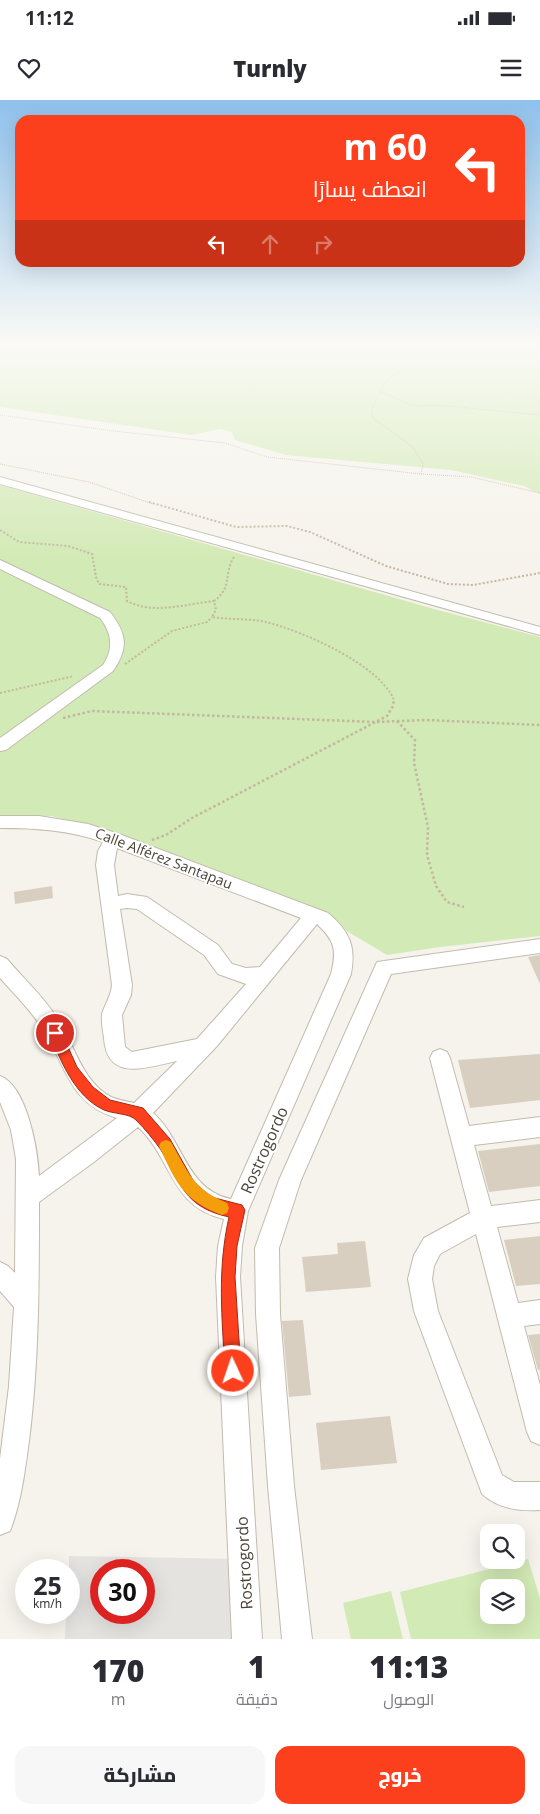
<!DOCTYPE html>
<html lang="ar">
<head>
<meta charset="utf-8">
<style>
  :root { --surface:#fff; --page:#f7f7f7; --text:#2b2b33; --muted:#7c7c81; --accent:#fc3f1d }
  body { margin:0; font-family:"Open Sans",Cairo,sans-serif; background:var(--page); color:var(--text); direction:rtl; height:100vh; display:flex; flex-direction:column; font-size:19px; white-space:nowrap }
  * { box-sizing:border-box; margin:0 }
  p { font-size:16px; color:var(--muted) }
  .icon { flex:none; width:28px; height:28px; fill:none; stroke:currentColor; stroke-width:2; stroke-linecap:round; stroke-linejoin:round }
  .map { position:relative; height:1539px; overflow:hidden; direction:ltr }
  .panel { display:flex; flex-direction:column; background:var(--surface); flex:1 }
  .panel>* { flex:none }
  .guide { position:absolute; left:15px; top:15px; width:510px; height:152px; border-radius:15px; box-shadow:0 5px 20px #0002; direction:rtl; background:#fc3f1d; color:#fff; overflow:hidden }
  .fabs { position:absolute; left:480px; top:1424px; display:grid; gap:10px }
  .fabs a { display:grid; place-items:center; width:45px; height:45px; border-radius:10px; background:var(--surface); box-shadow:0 5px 20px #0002; font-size:25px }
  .speed { position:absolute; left:15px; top:1459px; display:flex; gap:10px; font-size:25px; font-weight:700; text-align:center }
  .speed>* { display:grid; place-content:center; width:65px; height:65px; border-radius:50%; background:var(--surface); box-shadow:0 5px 20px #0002; line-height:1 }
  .speed small { font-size:12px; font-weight:400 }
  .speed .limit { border:8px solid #d22; background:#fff; color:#111 }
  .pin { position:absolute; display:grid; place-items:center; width:42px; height:42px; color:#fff; margin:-21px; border:2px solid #fff; border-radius:50%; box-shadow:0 1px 5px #0007 }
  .me { position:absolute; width:55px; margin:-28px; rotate:357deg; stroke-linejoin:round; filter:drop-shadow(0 0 4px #0008) }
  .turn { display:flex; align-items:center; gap:18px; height:105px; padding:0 15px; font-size:22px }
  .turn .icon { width:65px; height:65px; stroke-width:2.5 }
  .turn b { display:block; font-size:35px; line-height:42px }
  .lanes { display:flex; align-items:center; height:48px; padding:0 15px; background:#0003; justify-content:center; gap:25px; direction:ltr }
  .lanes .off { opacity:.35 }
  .eta { display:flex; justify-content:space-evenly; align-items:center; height:85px; text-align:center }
  .eta b { font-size:30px; font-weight:800; line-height:35px }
  .button { display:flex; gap:10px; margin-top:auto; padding:10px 15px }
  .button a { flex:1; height:58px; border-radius:15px; background:var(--accent); color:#fff; font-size:20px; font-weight:800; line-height:58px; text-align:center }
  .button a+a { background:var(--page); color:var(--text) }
  .status { display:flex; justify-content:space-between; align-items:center; height:35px; padding:0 25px; background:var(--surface); direction:ltr }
  .status svg { height:14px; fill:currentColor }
  header { display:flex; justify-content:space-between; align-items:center; height:65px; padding:0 15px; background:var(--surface); font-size:22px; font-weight:800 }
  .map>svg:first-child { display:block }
  .green { fill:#d2eab5; fill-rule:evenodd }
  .parking { fill:#e5e3e0; fill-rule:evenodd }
  .building { fill:#d8cfc1 }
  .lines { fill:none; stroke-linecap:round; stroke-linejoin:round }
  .minor-casing { stroke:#c2bbae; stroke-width:2 }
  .path-far2 { stroke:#c4b79f; stroke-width:1; stroke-dasharray:1 1; stroke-linecap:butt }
  .path-far1 { stroke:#c4b79f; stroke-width:2; stroke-dasharray:2 2; stroke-linecap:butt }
  .path { stroke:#c4b79f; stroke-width:2.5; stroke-dasharray:2.5 2.5; stroke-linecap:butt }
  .minor { fill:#fff; fill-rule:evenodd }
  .route { fill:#fc3f1d; stroke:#a42913 }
  .slow { fill:#f59e0b }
  .labels { text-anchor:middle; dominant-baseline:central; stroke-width:4; stroke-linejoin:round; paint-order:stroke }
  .street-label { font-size:14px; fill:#4b4439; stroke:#fff }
  .near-street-label { font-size:16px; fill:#4b4439; stroke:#fff }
</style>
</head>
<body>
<div class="status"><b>11:12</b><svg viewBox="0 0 49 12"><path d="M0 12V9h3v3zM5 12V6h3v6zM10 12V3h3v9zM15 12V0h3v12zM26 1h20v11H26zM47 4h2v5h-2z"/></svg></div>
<header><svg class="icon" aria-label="menu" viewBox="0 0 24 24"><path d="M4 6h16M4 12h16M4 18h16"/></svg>Turnly<svg class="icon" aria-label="heart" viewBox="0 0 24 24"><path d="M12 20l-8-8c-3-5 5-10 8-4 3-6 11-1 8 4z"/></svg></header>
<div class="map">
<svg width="540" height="1539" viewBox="0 0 540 1539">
  <rect width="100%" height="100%" fill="#f6f3ec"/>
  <g class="green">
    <path d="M0,246H540V394L524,386L451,370L286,355L235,340L232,332L219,329L192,335L0,307Z"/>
    <path d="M0,385L434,509L540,537V836L440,847L387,855L340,827L92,726L51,716L0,718Z"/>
    <path d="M528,1459L540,1498V1539H411L400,1492ZM489,1488H516V1515H489Z"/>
    <path d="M391,1491L403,1539H351L343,1503Z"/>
  </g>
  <path class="parking" d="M69,1456L244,1459L247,1539H65L66,1513L69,1512ZM101,1470H144V1512H101Z"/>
  <g class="building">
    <path d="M52,786L53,798L15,804L14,792Z"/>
    <path d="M540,855V884L528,857Z"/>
    <path d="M540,954V1000L470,1008L458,960Z"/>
    <path d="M540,1044V1086L489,1092L478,1051Z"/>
    <path d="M540,1136V1184L516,1186L504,1140Z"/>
    <path d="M365,1141L371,1187L306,1192L302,1157L338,1154L337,1143Z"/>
    <path d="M303,1220L311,1295L289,1297L282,1221Z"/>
    <path d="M540,1234V1270H538L528,1235Z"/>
    <path d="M390,1316L397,1363L321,1370L316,1323Z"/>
  </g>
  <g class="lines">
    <defs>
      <g id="minor">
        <path d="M0,377L540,527V535L0,384Z"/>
        <path d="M0,460L110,512C127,534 129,548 113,571L6,650L0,651V638L103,565C114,549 112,533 100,518L0,469Z"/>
        <path d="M0,716H39L88,724L119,734L328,813C350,832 356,846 351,874L248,1111L242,1146L240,1177L262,1539H232L216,1177L218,1146L224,1119C170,1107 172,1058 138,1027L94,1062L39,1102C39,1182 39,1262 29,1341C25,1371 21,1403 10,1431L0,1435V1359L9,1286L14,1207L0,1191V1162L8,1166L15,1173L16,1059L11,1030L0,1002V976C27,986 38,1050 39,1076L117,1018C68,1004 66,964 42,928C30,909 14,894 0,878V856L7,859C22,877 41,894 55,915C74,941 80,980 111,997C118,1000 126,1001 134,1003L177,961C147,967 107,983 104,938C103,931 101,921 102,914C105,904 111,896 112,885L96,765L98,751L103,742C69,730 35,728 0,728ZM117,748L301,818L260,867L246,868L232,864L218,845L147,797L127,794L118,796L114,765ZM127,808L137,809L204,855L218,874L246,884L197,939L132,952L125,947L122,915L131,895L132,885L120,809ZM317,824C335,841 337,850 331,874L231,1099C185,1089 184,1040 153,1013L217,946Z"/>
        <path d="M540,839V853L391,874L301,1080L279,1148L280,1214L294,1386L312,1539H282L268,1386L256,1214L255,1148L279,1080L377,862Z"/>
        <path d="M440,949L447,952L450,958L469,1026L540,1017V1037L474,1045L491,1106L540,1100V1122L497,1127L518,1203L540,1200V1224L524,1226L540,1285V1345L531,1341L527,1332L476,1134L440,1154L434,1166L432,1179L438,1211L502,1375L514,1382H540V1410C519,1411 499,1409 482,1394L414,1211L408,1179L414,1155L424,1138L470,1113L430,958L433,952Z"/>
      </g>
    </defs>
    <use href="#minor" class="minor-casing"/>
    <g class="path-far2">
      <path d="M381,292L411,305L447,306L540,315"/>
      <path d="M0,315L113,331L225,343L267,357L421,374L471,377L540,393"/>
      <path d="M0,364L89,382L153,404"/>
      <path d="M421,374L423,364L413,347L374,319L371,312L384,284L392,275L425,263L453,246"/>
    </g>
    <g class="path-far1">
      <path d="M149,402L236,427L287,426L310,432L386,466L448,484L473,485L540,473"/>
      <path d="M0,430L19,442L68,446L92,454L96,477L99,484L126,487L127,501C153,515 186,504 214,501"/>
      <path d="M234,457C223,474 233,487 214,501L216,510L212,517C230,520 248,518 266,522C302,531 379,564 394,600"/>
      <path d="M125,564L172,531L207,522L212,517"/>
      <path d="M0,593L74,576"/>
    </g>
    <g class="path">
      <path d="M63,618L92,611L375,622L426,620L540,625"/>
      <path d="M397,621L415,640L414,663L428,727L427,755L436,786L447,802L464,807"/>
      <path d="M152,740L166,735L192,718L387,616L393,606L394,599"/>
    </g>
    <use href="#minor" class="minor"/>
  </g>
  <linearGradient id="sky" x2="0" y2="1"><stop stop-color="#8fc1ec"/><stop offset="0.53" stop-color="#fbfaf6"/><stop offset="1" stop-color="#fbfaf6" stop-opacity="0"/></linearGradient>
  <rect width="540" height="462" fill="url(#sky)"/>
  <path class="route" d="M55,928L60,929L77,967L93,987L110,1000L143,1008L170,1039L194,1082L211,1097L242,1105L245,1110L237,1146L235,1177L241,1271L239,1277L233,1279L227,1277L225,1271C222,1216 217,1171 229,1117C184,1107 181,1084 161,1050C154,1040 145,1029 136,1020C129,1013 113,1014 104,1010C74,996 61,961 49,933L51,929Z"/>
  <path class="slow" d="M166,1040L171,1042C188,1072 193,1089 227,1103L229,1108L227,1113L222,1115C183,1100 176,1083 159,1046L161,1042Z"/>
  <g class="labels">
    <g class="street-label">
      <text transform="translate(164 758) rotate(21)">Calle Alférez Santapau</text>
    </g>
    <g class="near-street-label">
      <text transform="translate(264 1050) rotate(-66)">Rostrogordo</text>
      <text transform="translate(244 1463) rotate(-93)">Rostrogordo</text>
    </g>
  </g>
</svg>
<div class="fabs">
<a><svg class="icon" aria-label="search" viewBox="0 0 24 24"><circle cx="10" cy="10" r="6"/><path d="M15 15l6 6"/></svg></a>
<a><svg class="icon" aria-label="layers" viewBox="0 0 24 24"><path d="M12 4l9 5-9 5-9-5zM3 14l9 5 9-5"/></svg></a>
</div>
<div class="speed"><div>25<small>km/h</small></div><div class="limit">30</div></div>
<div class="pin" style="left:55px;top:933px;background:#d93025"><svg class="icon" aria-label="arrive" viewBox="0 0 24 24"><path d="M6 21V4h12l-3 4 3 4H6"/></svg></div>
<svg class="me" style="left:233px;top:1271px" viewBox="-20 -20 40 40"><circle r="17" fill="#fc3f1d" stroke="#fff" stroke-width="3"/><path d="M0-11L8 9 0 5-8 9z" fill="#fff"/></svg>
<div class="guide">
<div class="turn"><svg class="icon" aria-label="left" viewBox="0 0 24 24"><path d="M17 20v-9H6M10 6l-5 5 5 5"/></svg><div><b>60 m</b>انعطف يسارًا</div></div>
<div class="lanes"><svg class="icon" aria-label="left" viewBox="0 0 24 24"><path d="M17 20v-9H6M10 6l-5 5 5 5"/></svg><svg class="icon off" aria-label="ahead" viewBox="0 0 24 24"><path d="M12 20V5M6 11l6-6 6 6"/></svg><svg class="icon off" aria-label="right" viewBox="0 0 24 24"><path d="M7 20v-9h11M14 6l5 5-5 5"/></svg></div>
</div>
</div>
<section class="panel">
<div class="eta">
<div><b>11:13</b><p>الوصول</p></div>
<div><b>1</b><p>دقيقة</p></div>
<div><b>170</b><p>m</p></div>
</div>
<div class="button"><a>خروج</a><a>مشاركة</a></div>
</section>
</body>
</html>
